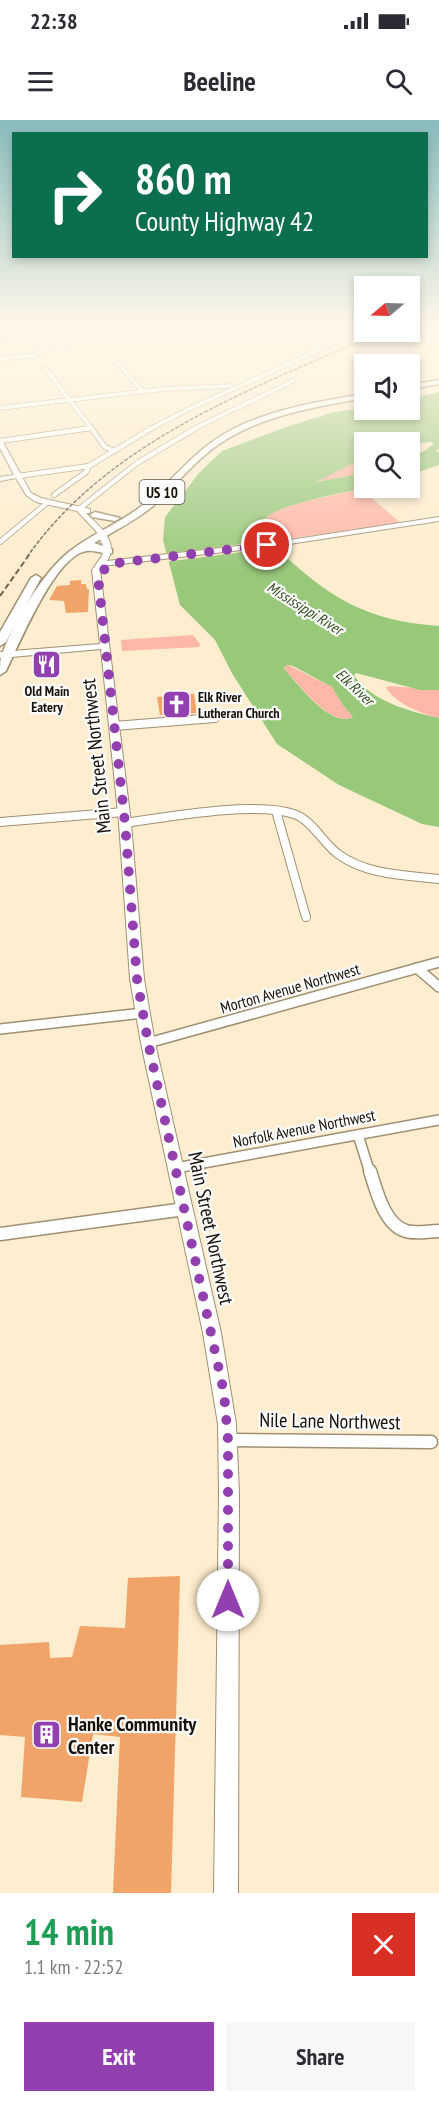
<!DOCTYPE html>
<html lang="en">
<head>
<meta charset="utf-8">
<style>
  :root { --surface:#fff; --page:#f7f7f7; --text:#2b2b33; --muted:#7c7c81; --accent:#9240af }
  body { margin:0; font-family:"PT Sans Narrow",sans-serif; background:var(--page); color:var(--text); height:100vh; display:flex; flex-direction:column; font-size:22px; white-space:nowrap }
  * { box-sizing:border-box; margin:0 }
  p { font-size:20px; color:var(--muted) }
  .icon { flex:none; width:33px; height:33px; fill:none; stroke:currentColor; stroke-width:2; stroke-linecap:round; stroke-linejoin:round }
  .map { position:relative; height:1773px; overflow:hidden }
  .drawer { display:flex; flex-direction:column; background:var(--surface); flex:1 }
  .drawer>* { flex:none }
  .banner { position:absolute; left:12px; top:12px; width:416px; height:126px; border-radius:0px; box-shadow:0 3px 9px #0003; background:#0b6e4f; color:#fff; overflow:hidden }
  .needle { width:39px; rotate:251deg }
  .controls { position:absolute; left:354px; top:156px; display:grid; gap:12px }
  .controls a { display:grid; place-items:center; width:66px; height:66px; border-radius:0px; background:var(--surface); box-shadow:0 3px 9px #0003; font-size:30px }
  .pin { position:absolute; display:grid; place-items:center; width:51px; height:51px; color:#fff; margin:-26px; border:3px solid #fff; border-radius:50%; box-shadow:0 2px 6px #0007 }
  .me { position:absolute; width:66px; margin:-33px; rotate:0deg; stroke-linejoin:round; filter:drop-shadow(0 0 4px #0008) }
  .turn { display:flex; align-items:center; gap:21px; height:126px; padding:0 24px; font-size:27px }
  .turn .icon { width:78px; height:78px; stroke-width:2.5 }
  .turn b { display:block; font-size:42px; line-height:51px }
  .round { display:grid; place-items:center; flex:none; width:63px; height:63px; border-radius:0px; background:var(--page) }
  .head { display:flex; align-items:center; justify-content:space-between; height:102px; padding:0 24px }
  h1 { font-size:36px; font-weight:700; line-height:45px; color:#1e9e55 }
  .cta { display:flex; gap:12px; margin-top:auto; padding:12px 24px }
  .cta a { flex:1; height:69px; border-radius:0px; background:var(--accent); color:#fff; font-size:24px; font-weight:700; line-height:69px; text-align:center }
  .cta a+a { background:var(--page); color:var(--text) }
  .status { display:flex; justify-content:space-between; align-items:center; height:42px; padding:0 30px; background:var(--surface); direction:ltr }
  .status svg { height:16px; fill:currentColor }
  header { display:flex; justify-content:space-between; align-items:center; height:78px; padding:0 24px; background:var(--surface); font-size:27px; font-weight:700 }
  .map>svg:first-child { display:block }
  .green { fill:#ffb7a7 }
  .water { fill:#98c87a; fill-rule:evenodd }
  .pier { fill:#feedce }
  .building { fill:#f0a469 }
  .lines { fill:none; stroke-linecap:round; stroke-linejoin:round }
  .street-far4-casing { stroke:#9f9073; stroke-width:5 }
  .street-far3-casing { stroke:#9f9073; stroke-width:6 }
  .street-far2-casing { stroke:#9f9073; stroke-width:10 }
  .street-far1-casing { stroke:#9f9073; stroke-width:12 }
  .street-casing { stroke:#9f9073; stroke-width:15 }
  .secondary-casing { stroke:#9f9073; stroke-width:2 }
  .highway-casing { stroke:#9f9073; stroke-width:3 }
  .street-far4 { stroke:#fff; stroke-width:4 }
  .street-far3 { stroke:#fff; stroke-width:4.5 }
  .street-far2 { stroke:#fff; stroke-width:8 }
  .street-far1 { stroke:#fff; stroke-width:9 }
  .street { stroke:#fff; stroke-width:12 }
  .secondary { fill:#fff; fill-rule:evenodd }
  .highway { fill:#fff; fill-rule:evenodd }
  .rail-far1 { stroke:#6d6251; stroke-width:1.5; stroke-dasharray:4 1.5; stroke-linecap:butt }
  .rail { stroke:#6d6251; stroke-width:2; stroke-dasharray:6 3; stroke-linecap:butt }
  .route { stroke:#9240af; stroke-width:10; stroke-dasharray:0 18 }
  .labels { text-anchor:middle; dominant-baseline:central; stroke-width:4.5; stroke-linejoin:round; paint-order:stroke }
  .far-poi-label { font-size:14px; font-weight:bold; fill:#171107; stroke:#fcfcfc }
  .shield { fill:#fcfcfc; stroke:#5c5850; stroke-width:1.5 }
  .shield-label { font-size:15px; font-weight:bold; fill:#171107 }
  .far-water-label { font-size:15px; font-style:italic; fill:#314f1a; stroke:#fcfcfc }
  .street-label { font-size:16px; fill:#171107; stroke:#fcfcfc }
  .near-street-label { font-size:20px; fill:#171107; stroke:#fcfcfc }
  .near-poi-label { font-size:20px; font-weight:bold; fill:#171107; stroke:#fcfcfc; text-anchor:start }
</style>
</head>
<body>
<div class="status"><b>22:38</b><svg viewBox="0 0 49 12"><path d="M0 12V9h3v3zM5 12V6h3v6zM10 12V3h3v9zM15 12V0h3v12zM26 1h20v11H26zM47 4h2v5h-2z"/></svg></div>
<header><svg class="icon" aria-label="menu" viewBox="0 0 24 24"><path d="M4 6h16M4 12h16M4 18h16"/></svg>Beeline<svg class="icon" aria-label="search" viewBox="0 0 24 24"><circle cx="10" cy="10" r="6"/><path d="M15 15l6 6"/></svg></header>
<div class="map">
<svg width="439" height="1773" viewBox="0 0 439 1773">
  <rect width="100%" height="100%" fill="#feedce"/>
  <g class="green">
    <path d="M364,338V353L336,360L316,361Z"/>
    <path d="M361,369L401,403L270,421C263,414 258,405 267,397C281,384 341,374 361,369Z"/>
    <path d="M193,515L200,524L199,527L122,531L121,520Z"/>
    <path d="M288,545L332,567L342,584L353,597C332,609 298,563 285,550L284,547Z"/>
    <path d="M390,566L439,570V598C422,594 394,583 386,567Z"/>
  </g>
  <path class="water" d="M439,272V329L436,331L439,333V345L410,355V338L426,330L433,324L432,322L410,324L364,322V338L316,362L364,353L366,368C346,372 276,385 265,399C255,411 269,420 277,428C328,478 367,501 439,506V570H420L356,553L354,555C370,581 411,592 439,598V707L422,704L339,665L277,624L233,555L215,520L180,485L163,420L165,397L199,353L222,331L283,308L334,292L364,288V290H410V279ZM288,545L293,546L332,567L342,584L353,597C331,609 298,564 285,550L284,547Z"/>
  <path class="pier" d="M274,420L281,427L164,442L163,434Z"/>
  <g class="building">
    <path d="M81,460V464H86L87,469H89L88,492L66,493L64,481L49,480L57,466L70,465V461Z"/>
    <path d="M194,574L197,593L160,595L157,577Z"/>
    <path d="M180,1456L171,1773H113L120,1617L93,1614L82,1682L21,1677L25,1617L0,1615V1525L49,1522L50,1538L72,1537L80,1506L125,1508L128,1458Z"/>
  </g>
  <g class="lines">
    <defs>
      <g id="street-far4">
        <path d="M0,239L34,235L49,228L104,215"/>
        <path d="M118,243L142,271"/>
        <path d="M46,249L92,309"/>
        <path d="M0,288L163,269L230,266"/>
        <path d="M81,309L91,308"/>
        <path d="M150,309L189,289L339,221"/>
        <path d="M193,309L293,261"/>
      </g>
      <g id="street-far3">
        <path d="M91,308L105,327L115,331"/>
        <path d="M0,321L91,308"/>
        <path d="M18,356L89,346"/>
        <path d="M54,375L86,352L89,346L152,308"/>
        <path d="M79,389L137,343L196,308"/>
        <path d="M0,422L48,382"/>
      </g>
      <g id="street-far2">
        <path d="M114,606L215,598"/>
        <path d="M276,691L306,797"/>
        <path d="M0,702L124,692"/>
        <path d="M125,703C168,697 254,681 294,694C312,700 323,723 338,734C366,755 405,755 439,759"/>
      </g>
      <g id="street-far1">
        <path d="M417,848L439,867"/>
        <path d="M0,909L143,893"/>
        <path d="M148,923L439,842"/>
        <path d="M358,1015L370,1053"/>
        <path d="M176,1048L439,1000"/>
      </g>
      <g id="street">
        <path d="M370,1051C376,1069 384,1105 406,1111C416,1114 428,1111 439,1111"/>
        <path d="M0,1114L185,1089"/>
        <path d="M228,1320L431,1322"/>
      </g>
      <path id="secondary" d="M0,320L3,322L31,373L41,378L90,389V393H86C99,406 120,422 107,441L283,421L439,397V401L283,425L103,446L100,450L131,703L144,859L155,923L221,1213L236,1304L239,1373L238,1773H214L219,1373L218,1304L203,1213L141,923L130,859L119,703L101,529L0,538V532L100,524L92,450L102,436L104,428L96,411L77,391L36,382L26,375L16,358L0,361V357L14,355L0,328Z"/>
      <g id="highway">
        <path d="M29,207H43L0,218V214Z"/>
        <path d="M439,260V264L410,269V265Z"/>
        <path d="M364,274V278C317,287 266,294 224,321C196,338 177,365 153,386C135,401 114,411 94,423L112,429V433C100,435 93,427 80,433C51,447 20,522 6,551L0,555C0,549 0,542 1,537C13,503 42,453 70,431C93,413 120,403 143,385C175,359 198,325 237,307C277,288 321,281 364,274Z"/>
        <path d="M95,392L120,398L115,401L92,397L90,395Z"/>
        <path d="M36,455L41,458L6,522L0,526V512L31,458Z"/>
      </g>
    </defs>
    <use href="#street-far4" class="street-far4-casing"/>
    <use href="#street-far3" class="street-far3-casing"/>
    <use href="#street-far2" class="street-far2-casing"/>
    <use href="#street-far1" class="street-far1-casing"/>
    <use href="#street" class="street-casing"/>
    <use href="#secondary" class="secondary-casing"/>
    <use href="#highway" class="highway-casing"/>
    <use href="#street-far4" class="street-far4"/>
    <use href="#street-far3" class="street-far3"/>
    <use href="#street-far2" class="street-far2"/>
    <use href="#street-far1" class="street-far1"/>
    <use href="#street" class="street"/>
    <use href="#secondary" class="secondary"/>
    <use href="#highway" class="highway"/>
    <path class="rail-far1" d="M27,437C110,319 255,268 381,212"/>
    <path class="rail" d="M0,476L29,435"/>
  </g>
  <linearGradient id="sky" x2="0" y2="1"><stop stop-color="#88bcbc"/><stop offset="0.45" stop-color="#fff7e9"/><stop offset="1" stop-color="#fff7e9" stop-opacity="0"/></linearGradient>
  <rect width="439" height="456" fill="url(#sky)"/>
  <g class="lines">
    <path class="route" d="M228,1480V1320L224,1273L148,922L137,859L125,703L98,457L109,444L267,425"/>
  </g>
  <defs>
    <symbol id="restaurant-square" viewBox="-11 -11 22 22"><rect x="-9" y="-9" width="18" height="18" rx="4" fill="#9240af" stroke="#fcfcfc"/><path d="M-5-6h1v4h1v-4h1v4h1v-4h1v5L-1.5 .5V6h-2V.5L-5-1ZM5-6V6H3V1.5H1.5Q1.5-4 5-6Z" fill="#fff"/></symbol>
    <symbol id="church-square" viewBox="-11 -11 22 22"><rect x="-9" y="-9" width="18" height="18" rx="4" fill="#9240af" stroke="#fcfcfc"/><path d="M-1.2-6h2.4v3.5h3.3v2.4h-3.3V6h-2.4V-.1h-3.3v-2.4h3.3Z" fill="#fff"/></symbol>
    <symbol id="building-square" viewBox="-11 -11 22 22"><rect x="-9" y="-9" width="18" height="18" rx="4" fill="#9240af" stroke="#fcfcfc"/><path d="M-4-6H4V6H1V3H-1V6H-4ZM-2.5-4.3h1.7v1.8h-1.7ZM.8-4.3h1.7v1.8H.8ZM-2.5-1h1.7V.8h-1.7ZM.8-1h1.7V.8H.8Z" fill="#fff"/></symbol>
  </defs>
  <g fill-rule="evenodd">
    <use href="#restaurant-square" x="30" y="528" width="33" height="33"/>
    <use href="#church-square" x="160" y="568" width="33" height="33"/>
    <use href="#building-square" x="30" y="1598" width="33" height="33"/>
  </g>
  <g class="labels">
    <g class="far-poi-label">
      <text x="47" y="571">Old Main<tspan x="47" dy="16">Eatery</tspan></text>
      <text x="198" y="577" text-anchor="start">Elk River<tspan x="198" dy="16">Lutheran Church</tspan></text>
    </g>
    <rect class="shield" x="139.5" y="360" width="45" height="24" rx="4.5"/>
    <g class="shield-label">
      <text x="162" y="372">US 10</text>
    </g>
    <g class="far-water-label">
      <text transform="translate(305 488) rotate(32)">Mississippi River</text>
      <text transform="translate(355 567) rotate(43)">Elk River</text>
    </g>
    <g class="street-label">
      <text transform="translate(290 868) rotate(-16)">Morton Avenue Northwest</text>
      <text transform="translate(304 1008) rotate(-11)">Norfolk Avenue Northwest</text>
    </g>
    <g class="near-street-label">
      <text transform="translate(96 636) rotate(-96)">Main Street Northwest</text>
      <text transform="translate(211 1108) rotate(78)">Main Street Northwest</text>
      <text transform="translate(330 1301) rotate(1)">Nile Lane Northwest</text>
    </g>
    <g class="near-poi-label">
      <text x="68" y="1604">Hanke Community<tspan x="68" dy="23">Center</tspan></text>
    </g>
  </g>
</svg>
<div class="controls">
<a><svg class="needle" viewBox="-14 -14 28 28"><path d="M0-13l5 13h-10z" fill="#e53935"/><path d="M0 13l5-13h-10z" fill="#7c7c81"/></svg></a>
<a><svg class="icon" aria-label="sound" viewBox="0 0 24 24"><path d="M4 9h4l5-4v14l-5-4H4zM17 9q2 3 0 6"/></svg></a>
<a><svg class="icon" aria-label="search" viewBox="0 0 24 24"><circle cx="10" cy="10" r="6"/><path d="M15 15l6 6"/></svg></a>
</div>
<div class="pin" style="left:267px;top:425px;background:#d93025"><svg class="icon" aria-label="arrive" viewBox="0 0 24 24"><path d="M6 21V4h12l-3 4 3 4H6"/></svg></div>
<svg class="me" style="left:228px;top:1480px" viewBox="-20 -20 40 40"><circle r="19" fill="#fff"/><path d="M0-13L10 11 0 6-10 11z" fill="#9240af"/></svg>
<div class="banner">
<div class="turn"><svg class="icon" aria-label="right" viewBox="0 0 24 24"><path d="M7 20v-9h11M14 6l5 5-5 5"/></svg><div><b>860 m</b>County Highway 42</div></div>
</div>
</div>
<section class="drawer">
<div class="head"><div><h1>14 min</h1><p>1.1 km · 22:52</p></div><a class="round" style="background:#d93025;color:#fff"><svg class="icon" aria-label="close" viewBox="0 0 24 24"><path d="M6 6l12 12M18 6L6 18"/></svg></a></div>
<div class="cta"><a>Exit</a><a>Share</a></div>
</section>
</body>
</html>
